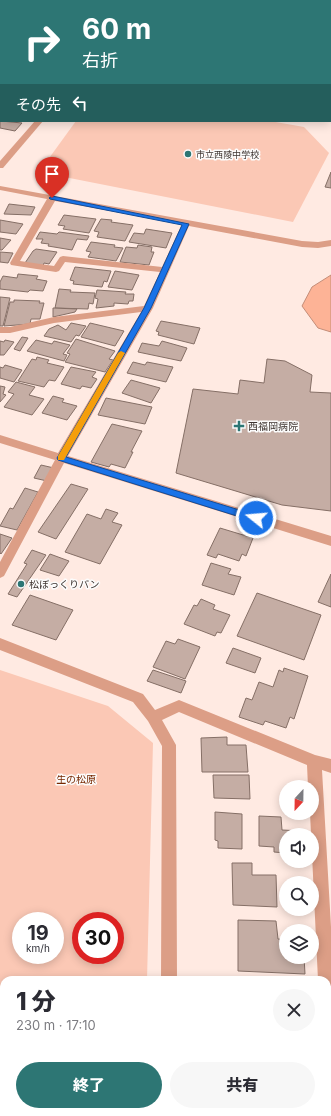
<!DOCTYPE html>
<html lang="ja">
<head>
<meta charset="utf-8">
<style>
  :root { --surface:#fff; --page:#f7f7f7; --text:#2b2b33; --muted:#7c7c81; --accent:#2d7674 }
  body { margin:0; font-family:Inter,"Noto Sans JP",sans-serif; background:var(--page); color:var(--text); height:100vh; display:flex; flex-direction:column; font-size:15px; white-space:nowrap }
  * { box-sizing:border-box; margin:0 }
  p { font-size:13px; color:var(--muted) }
  .icon { flex:none; width:22px; height:22px; fill:none; stroke:currentColor; stroke-width:2; stroke-linecap:round; stroke-linejoin:round }
  .map { position:relative; flex:1; overflow:hidden }
  .details { position:absolute; left:0px; top:976px; width:331px; height:140px; display:flex; flex-direction:column; background:var(--surface); border-radius:12px 12px 0 0; box-shadow:0 2px 10px #0003 }
  .details>* { flex:none }
  .guide { position:absolute; left:0px; top:0px; width:331px; height:122px; box-shadow:0 2px 10px #0003; background:#2d7674; color:#fff; overflow:hidden }
  .needle { width:26px; rotate:202deg }
  .tools { position:absolute; left:279px; top:780px; display:grid; gap:8px }
  .tools a { display:grid; place-items:center; width:40px; height:40px; border-radius:50%; background:var(--surface); box-shadow:0 2px 10px #0003; font-size:20px }
  .speed { position:absolute; left:12px; top:912px; display:flex; gap:8px; font-size:20px; font-weight:700; text-align:center }
  .speed>* { display:grid; place-content:center; width:52px; height:52px; border-radius:50%; background:var(--surface); box-shadow:0 2px 10px #0003; line-height:1 }
  .speed small { font-size:10px; font-weight:400 }
  .speed .limit { border:6px solid #d22; background:#fff; color:#111 }
  .pin { position:absolute; display:grid; place-items:center; width:34px; height:34px; color:#fff; margin:-41px -17px; border-radius:50% 50% 50% 0; rotate:-45deg; box-shadow:0 0 4px #0007 }
  .pin .icon { rotate:45deg }
  .me { position:absolute; width:44px; margin:-22px; rotate:287deg; stroke-linejoin:round; filter:drop-shadow(0 0 3px #0008) }
  .turn { display:flex; align-items:center; gap:14px; height:84px; padding:0 16px; font-size:18px }
  .turn .icon { width:52px; height:52px; stroke-width:2.5 }
  .turn b { display:block; font-size:28px; line-height:34px }
  .then { display:flex; align-items:center; height:38px; padding:0 16px; background:#0003; gap:8px; font-size:15px }
  .round { display:grid; place-items:center; flex:none; width:42px; height:42px; border-radius:21px; background:var(--page) }
  .head { display:flex; align-items:center; justify-content:space-between; height:68px; padding:0 16px }
  h1 { font-size:24px; font-weight:800; line-height:30px }
  .primary-button { display:flex; gap:8px; margin-top:auto; padding:8px 16px }
  .primary-button a { flex:1; height:46px; border-radius:24px; background:var(--accent); color:#fff; font-size:16px; font-weight:800; line-height:46px; text-align:center }
  .primary-button a+a { background:var(--page); color:var(--text) }
  .map>svg:first-child { display:block }
  .green { fill:#fbc8b5; fill-rule:evenodd }
  .water { fill:#fdb396; stroke:#c48d78 }
  .building { fill:#c5ada4; stroke:#856f66 }
  .lines { fill:none; stroke-linecap:round; stroke-linejoin:round }
  .lane { fill:#dc9e86; fill-rule:evenodd }
  .street { fill:#dc9e86; fill-rule:evenodd }
  .secondary { fill:#cd7451; fill-rule:evenodd }
  .route { fill:#1a73e8; stroke:#114b97 }
  .slow { fill:#f59e0b }
  .poi-dot { fill:#2d7674; stroke:#fcfcfc; stroke-width:1.5 }
  .labels { text-anchor:middle; dominant-baseline:central; stroke-width:3; stroke-linejoin:round; paint-order:stroke }
  .far-poi-label { font-size:9px; fill:#3f3531; stroke:#fcfcfc; text-anchor:start }
  .poi-label { font-size:10px; fill:#3f3531; stroke:#fcfcfc; text-anchor:start }
  .park-label { font-size:10px; fill:#772800; stroke:#fcfcfc }
</style>
</head>
<body>
<div class="map">
<svg width="331" height="1116" viewBox="0 0 331 1116">
  <rect width="100%" height="100%" fill="#ffeae2"/>
  <g class="green">
    <path d="M76,121H270L304,127L329,153L293,222L39,172Z"/>
    <path d="M0,670L108,706L153,743L147,980H4V1112H144V1116H0ZM21,921H55V955H21ZM81,921H115V955H81Z"/>
  </g>
  <path class="water" d="M331,275V332L318,328L302,306L312,287Z"/>
  <g class="building">
    <path d="M0,119L1,121L22,123L15,131L0,128Z"/>
    <path d="M331,172V188L325,187Z"/>
    <path d="M9,204L35,207L31,215L4,214Z"/>
    <path d="M64,215L96,219L89,233L63,229L65,226L58,225Z"/>
    <path d="M101,219L112,220L111,222L133,225L125,241L97,237L99,232L94,231Z"/>
    <path d="M0,220L23,224L16,234L0,232Z"/>
    <path d="M146,229L172,233L166,248L129,242L134,233L144,234Z"/>
    <path d="M40,232L57,234L59,232L89,236L87,240L77,239L72,250L48,246L49,244L41,243L43,239H36Z"/>
    <path d="M0,238L11,240L2,250H0Z"/>
    <path d="M91,242L115,245L114,247L123,248L116,261L88,257L91,252L86,251Z"/>
    <path d="M138,245L152,247L151,252H154L149,265L120,262L126,247L137,248Z"/>
    <path d="M36,249L57,252L49,264L44,263L43,266L25,263L33,251Z"/>
    <path d="M0,252L13,253L8,263L0,262Z"/>
    <path d="M75,267L111,271L107,282L104,281L102,287L73,284L74,281L70,280Z"/>
    <path d="M115,271L139,275L132,290L108,287Z"/>
    <path d="M18,274L38,276L36,279L47,281L43,291L30,290L28,292L0,289V282L3,276L17,278Z"/>
    <path d="M59,289L71,290L70,292L95,293L93,304L89,303L88,309L55,308Z"/>
    <path d="M97,290L126,292L125,294H134L133,301H129L128,304L114,303V306L96,308L98,299L95,298Z"/>
    <path d="M0,297L10,298L3,326H0Z"/>
    <path d="M14,300L40,301L39,303H44L40,319H31L30,324L4,326L10,302H14Z"/>
    <path d="M53,308L77,309L75,312L53,317Z"/>
    <path d="M161,321L200,328L194,344L158,335L159,332L156,331Z"/>
    <path d="M71,323L86,326L79,336L76,335L71,342L44,336L49,329L58,325L66,330Z"/>
    <path d="M90,323L124,331L115,346L81,337Z"/>
    <path d="M22,337L28,338L20,351L14,349Z"/>
    <path d="M76,339L115,351L109,359L113,360L105,372L65,362L70,354L67,353Z"/>
    <path d="M5,340L14,342L4,355H0V341L4,342Z"/>
    <path d="M36,340L52,344L54,341L70,345L63,354L67,355L64,361L27,351Z"/>
    <path d="M162,341L187,348L181,361L138,352L142,343L159,346Z"/>
    <path d="M37,357L49,360L47,363L64,367L55,381L49,380L44,387L18,381L32,359L36,360Z"/>
    <path d="M267,359L285,361L312,375L310,392L331,393V511L282,505L176,473L193,389L238,394L240,380L264,383Z"/>
    <path d="M133,362L145,365L147,362L173,367L166,382L127,373Z"/>
    <path d="M5,365L22,370L14,382L0,378V367L3,368Z"/>
    <path d="M71,367L96,372L92,377L97,379L91,388L82,386L80,389L61,384Z"/>
    <path d="M131,380L160,388L151,403L122,393Z"/>
    <path d="M16,382L35,387L29,395L44,399L32,415L4,407L14,394L8,392Z"/>
    <path d="M0,386L5,387L3,394L6,395L0,402Z"/>
    <path d="M53,396L64,399L62,402L77,406L67,420L42,413Z"/>
    <path d="M106,398L152,407L145,424L98,415Z"/>
    <path d="M112,424L142,431L131,452H133L125,468L111,464L109,467L91,462Z"/>
    <path d="M41,465L54,468L47,481L34,478Z"/>
    <path d="M71,484L88,489L56,539L38,532Z"/>
    <path d="M25,488L38,492L17,530L0,526L10,508L13,509Z"/>
    <path d="M106,509L118,513L112,522L122,525L100,564L65,552L87,514L101,519Z"/>
    <path d="M220,528L253,538L246,556L242,554L239,561L218,554L216,558L207,555Z"/>
    <path d="M0,534L12,538L1,554L0,553Z"/>
    <path d="M32,550L46,555L17,597L8,594L27,564L24,563Z"/>
    <path d="M50,554L69,561L59,576L40,570Z"/>
    <path d="M211,563L231,569L228,574L241,577L234,595L202,585Z"/>
    <path d="M331,574V607L318,602Z"/>
    <path d="M257,593L321,615L304,660L237,636Z"/>
    <path d="M30,595L73,610L56,640L12,625Z"/>
    <path d="M201,599L215,605L213,609L230,615L221,633L217,632L215,636L184,624L194,605L197,606Z"/>
    <path d="M178,639L200,647L185,679L153,667L166,641L175,644Z"/>
    <path d="M233,648L261,658L255,673L226,663Z"/>
    <path d="M284,668L308,676L294,719L290,717L286,728L265,721L263,725L239,717L246,698L252,700L259,682L273,687L279,670L283,672Z"/>
    <path d="M153,670L186,681L181,693L147,681Z"/>
    <path d="M227,737V745H246L248,772H202L201,738Z"/>
    <path d="M213,775H249L250,799L214,798Z"/>
    <path d="M215,812L242,814V849L218,848V841L215,840Z"/>
    <path d="M259,816L281,817L282,830L303,831V835H286V853L274,852V847L259,846Z"/>
    <path d="M232,863H252V875H276L277,907L233,905Z"/>
    <path d="M238,920L276,921L278,939L286,940V957H304L305,974L238,971Z"/>
    <path d="M260,1112H320V1116H293Z"/>
  </g>
  <g class="lines">
    <rect class="lane" x="330" y="93" width="1" height="5"/>
    <g class="street">
      <path d="M0,53H1L0,59Z"/>
      <path d="M35,121H43L3,168H0V161Z"/>
      <path d="M0,186L302,241L318,242L331,240V246L318,248L302,247L189,226L153,308L68,456L331,536V546L64,463L4,576L0,578V562L55,460L0,443V435L58,453L141,312L54,323L10,333H0V327H10L54,317L144,306L160,272L65,262L59,271L56,272L11,265L10,263L47,199L0,190ZM55,201L182,224L162,267L63,256L60,257L54,266L20,261Z"/>
      <path d="M0,638L143,694L155,710L179,700L315,755L331,759V773L322,770L331,927V986L327,988V980H318L310,813H312V787H308L307,765L179,712L162,720L176,745L177,980H161L162,746L148,721L133,702L0,650Z"/>
      <path d="M327,1001L331,1002V1094L327,1092Z"/>
      <rect x="160" y="1112" width="18" height="4"/>
    </g>
    <path class="secondary" d="M90,0H103L104,1H91Z"/>
  </g>
  <path class="route" d="M52,196L189,224L151,308L66,457L259,516V521L256,522L58,460L57,458L144,308L182,225L50,199L49,198Z"/>
  <path class="slow" d="M121,351L125,353L64,460H58V456L118,353Z"/>
  <g class="poi-dot">
    <circle cx="188" cy="154" r="4"/>
    <path d="M237 420h4v4h4v4h-4v4h-4v-4h-4v-4h4z"/>
    <circle cx="21" cy="584" r="4"/>
  </g>
  <g class="labels">
    <g class="far-poi-label">
      <text x="196" y="154">市立西陵中学校</text>
    </g>
    <g class="poi-label">
      <text x="248" y="426">西福岡病院</text>
      <text x="29" y="584">松ぼっくりパン</text>
    </g>
    <g class="park-label">
      <text x="76" y="779">生の松原</text>
    </g>
  </g>
</svg>
<div class="tools">
<a><svg class="needle" viewBox="-14 -14 28 28"><path d="M0-13l5 13h-10z" fill="#e53935"/><path d="M0 13l5-13h-10z" fill="#7c7c81"/></svg></a>
<a><svg class="icon" aria-label="sound" viewBox="0 0 24 24"><path d="M4 9h4l5-4v14l-5-4H4zM17 9q2 3 0 6"/></svg></a>
<a><svg class="icon" aria-label="search" viewBox="0 0 24 24"><circle cx="10" cy="10" r="6"/><path d="M15 15l6 6"/></svg></a>
<a><svg class="icon" aria-label="layers" viewBox="0 0 24 24"><path d="M12 4l9 5-9 5-9-5zM3 14l9 5 9-5"/></svg></a>
</div>
<div class="speed"><div>19<small>km/h</small></div><div class="limit">30</div></div>
<div class="pin" style="left:52px;top:198px;background:#d93025"><svg class="icon" aria-label="arrive" viewBox="0 0 24 24"><path d="M6 21V4h12l-3 4 3 4H6"/></svg></div>
<svg class="me" style="left:256px;top:518px" viewBox="-20 -20 40 40"><circle r="17" fill="#1a73e8" stroke="#fff" stroke-width="3"/><path d="M0-11L8 9 0 5-8 9z" fill="#fff"/></svg>
<div class="guide">
<div class="turn"><svg class="icon" aria-label="right" viewBox="0 0 24 24"><path d="M7 20v-9h11M14 6l5 5-5 5"/></svg><div><b>60 m</b>右折</div></div>
<div class="then">その先<svg class="icon" aria-label="left" viewBox="0 0 24 24"><path d="M17 20v-9H6M10 6l-5 5 5 5"/></svg></div>
</div>
<section class="details">
<div class="head"><div><h1>1 分</h1><p>230 m · 17:10</p></div><a class="round"><svg class="icon" aria-label="close" viewBox="0 0 24 24"><path d="M6 6l12 12M18 6L6 18"/></svg></a></div>
<div class="primary-button"><a>終了</a><a>共有</a></div>
</section>
</div>
</body>
</html>
